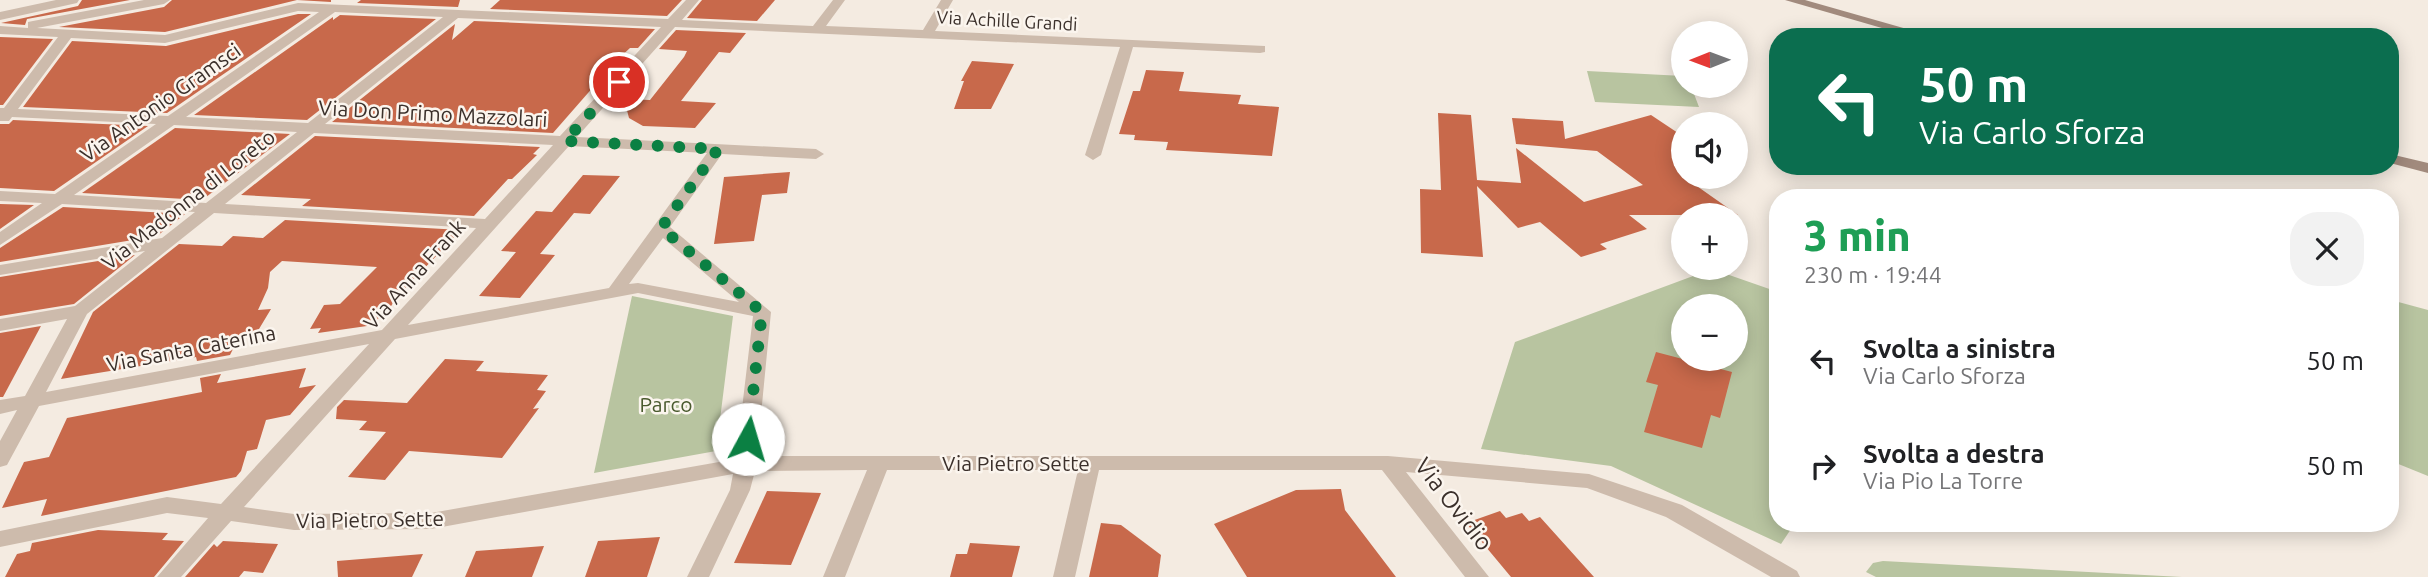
<!DOCTYPE html>
<html lang="it">
<head>
<meta charset="utf-8">
<style>
  :root { --surface:#fff; --page:#f2f2f2; --text:#202124; --muted:#757577 }
  body { margin:0; font-family:Ubuntu,sans-serif; background:var(--page); color:var(--text); height:100vh; display:flex; flex-direction:column; font-size:26px; white-space:nowrap }
  * { box-sizing:border-box; margin:0 }
  p { font-size:23px; color:var(--muted) }
  .icon { flex:none; width:38px; height:38px; fill:none; stroke:currentColor; stroke-width:2; stroke-linecap:round; stroke-linejoin:round }
  .map { position:relative; flex:1; overflow:hidden }
  .sheet { position:absolute; left:1769px; top:189px; width:630px; height:343px; display:flex; flex-direction:column; background:var(--surface); border-radius:28px; box-shadow:0 4px 18px #0003 }
  .sheet>* { flex:none }
  .banner { position:absolute; left:1769px; top:28px; width:630px; height:147px; border-radius:28px; box-shadow:0 4px 18px #0003; background:#0b6e4f; color:#fff; overflow:hidden }
  .needle { width:46px; rotate:269deg }
  .fabs { position:absolute; left:1671px; top:21px; display:grid; gap:14px }
  .fabs a { display:grid; place-items:center; width:77px; height:77px; border-radius:50%; background:var(--surface); box-shadow:0 4px 18px #0003; font-size:35px }
  .pin { position:absolute; display:grid; place-items:center; width:60px; height:60px; color:#fff; margin:-30px; border:4px solid #fff; border-radius:50%; box-shadow:0 2px 7px #0007 }
  .me { position:absolute; width:77px; margin:-38px; rotate:6deg; stroke-linejoin:round; filter:drop-shadow(0 0 5px #0008) }
  .turn { display:flex; align-items:center; gap:24px; height:147px; padding:0 35px; font-size:32px }
  .turn .icon { width:91px; height:91px; stroke-width:2.5 }
  .turn b { display:block; font-size:49px; line-height:60px }
  .round { display:grid; place-items:center; flex:none; width:74px; height:74px; border-radius:28px; background:var(--page) }
  .overview { display:flex; align-items:center; justify-content:space-between; height:119px; padding:0 35px }
  h1 { font-size:42px; font-weight:800; line-height:52px; color:#1e9e55 }
  ul { padding:0; list-style:none }
  li { display:flex; align-items:center; gap:21px; height:105px; padding:0 35px }
  li div { flex:1 }
  li b { display:block; font-size:26px }
  li em { font-style:normal }
  .map>svg:first-child { display:block }
  .green { fill:#b8c4a0; fill-rule:evenodd }
  .building { fill:#c8694b }
  .lines { fill:none; stroke-linecap:round; stroke-linejoin:round }
  .street { fill:#cdbbac; fill-rule:evenodd }
  .secondary { fill:#a18a7d; fill-rule:evenodd }
  .route { stroke:#0b8043; stroke-width:12; stroke-dasharray:0 21.6 }
  .labels { text-anchor:middle; dominant-baseline:central; stroke-width:5; stroke-linejoin:round; paint-order:stroke }
  .far-street-label { font-size:18px; fill:#3b302b; stroke:#fbf5ee }
  .street-label { font-size:21px; fill:#3b302b; stroke:#fbf5ee }
  .park-label { font-size:21px; fill:#4a5a2e; stroke:#fbf5ee }
  .near-street-label { font-size:24px; fill:#3b302b; stroke:#fbf5ee }
</style>
</head>
<body>
<div class="map">
<svg width="2428" height="577" viewBox="0 0 2428 577">
  <rect width="100%" height="100%" fill="#f4ebe1"/>
  <g class="green">
    <path d="M1587,71L1683,76L1684,86H1691L1699,107L1595,102Z"/>
    <path d="M1712,269L1778,292V523H1795L1781,544L1611,466L1481,449L1515,342ZM1684,306H1736V359H1684Z"/>
    <path d="M632,296L733,316L716,451L594,473Z"/>
    <path d="M2391,300L2428,310V476L2391,461Z"/>
    <path d="M1883,561L2182,577H1876L1866,572L1873,563Z"/>
  </g>
  <g class="building">
    <path d="M82,0H130L27,19L25,25L1,23L78,6Z"/>
    <path d="M172,0H331V2L297,0L165,32L59,27L164,7Z"/>
    <path d="M361,0H460L458,7L357,3Z"/>
    <path d="M500,0H682L667,16L490,9Z"/>
    <path d="M702,0H775L757,21L687,18Z"/>
    <path d="M298,14H311L167,113L23,107L72,41L166,46Z"/>
    <path d="M340,15L436,19L307,120L194,115L333,17V20Z"/>
    <path d="M474,21L655,29L638,48H630L616,61L553,133L332,122L455,24L452,40Z"/>
    <path d="M676,30L746,33L730,53L719,52L681,101L716,103L695,128L643,126L629,118L624,99L650,100L684,57L687,51L659,49Z"/>
    <path d="M0,37L53,39L3,105H0Z"/>
    <path d="M972,61L1014,64L991,109H954L964,81H961Z"/>
    <path d="M1146,70L1184,72L1179,91L1241,95L1238,104L1279,107L1272,156L1166,150L1168,142L1134,140L1135,135L1119,134L1133,91H1140Z"/>
    <path d="M1438,113L1471,115L1477,180L1521,183L1516,148L1584,202L1643,185L1597,151L1516,144L1512,118L1563,121L1565,139L1651,115L1684,137V177L1738,215H1629L1647,229L1600,244L1607,249L1581,257L1540,222L1518,228L1477,186L1483,257L1421,253L1420,189L1441,190Z"/>
    <path d="M13,120L148,126L54,191L0,188V124H9Z"/>
    <path d="M175,128L290,134L202,200L82,193Z"/>
    <path d="M315,136L540,147L533,154L537,155L512,179H508L474,216L302,206L311,199L241,195Z"/>
    <path d="M790,172L787,193L762,195L754,241L714,244L724,177Z"/>
    <path d="M583,175L620,176L590,214L574,213L540,254L555,255L520,298L479,296L516,252L501,251L536,211L552,212Z"/>
    <path d="M0,204L34,205L0,229Z"/>
    <path d="M63,207L185,214L157,236L0,262V248Z"/>
    <path d="M285,220L461,230L396,298L385,316H380L374,325L318,333L321,328L310,329L324,305L340,304L377,267L282,261L270,272L268,288L258,310L271,309L256,334L240,335L230,355L197,361L196,357L61,379L93,312L179,244L222,246L233,236L263,238Z"/>
    <path d="M135,255L74,304L0,316V277Z"/>
    <path d="M41,326L3,397H0V333Z"/>
    <path d="M1656,352L1732,372L1720,418L1711,415L1702,448L1644,432L1658,385L1646,382Z"/>
    <path d="M445,359L484,361L476,371L548,375L537,390L546,391L533,409L539,408L502,458L409,451L385,480L348,477L386,432L359,430L367,421L336,419L337,407L344,400L407,403Z"/>
    <path d="M306,368L299,388L316,385L290,415L266,420L257,449L247,451L241,471L236,477L41,516L47,499L2,508L24,462L49,457L67,418L202,392L200,378L221,374L217,383Z"/>
    <path d="M1341,489L1345,510L1396,577H1247L1214,524L1296,490Z"/>
    <path d="M767,491L821,493L791,565L734,563Z"/>
    <path d="M1500,511L1506,518L1522,513L1529,521L1540,517L1594,577H1511L1466,523Z"/>
    <path d="M1101,523L1121,525L1161,555L1158,577H1089Z"/>
    <path d="M98,530L168,533L162,540L184,541L154,577H5L17,554L30,551L32,543Z"/>
    <path d="M660,537L647,577H585L598,541Z"/>
    <path d="M223,541L278,544L263,573L244,571L239,577H185L214,544L217,547Z"/>
    <path d="M970,543L1020,546L1012,577H950L956,554H967Z"/>
    <path d="M544,546L532,577H465L476,551Z"/>
    <path d="M423,554L412,577H338L337,561Z"/>
  </g>
  <g class="lines">
    <g class="street">
      <path d="M56,0H79L77,3L0,20V12Z"/>
      <path d="M144,0H170L164,4L37,28L165,35L298,3L668,19L686,0H699L682,20L813,26L833,0H845L826,26L923,30L941,0H953L935,31L1265,46V52L1260,53L1133,47L1101,155L1093,160L1085,155L1120,47L675,27L577,137L816,149L824,154L816,159L722,154L670,227L771,312L757,456H1388L1589,474L1682,505L1797,571L1800,577H1771L1666,517L1587,488L1406,472L1489,577H1465L1382,470H1099L1075,577H1053L1078,470H887L845,577H823L867,470L755,471L750,490L709,577H687L730,490L733,474L431,529L294,530L231,521L181,577H157L208,518L167,513L0,547V531L167,497L221,504L369,344L39,406L7,465L0,467V441L17,410L0,414V400L25,396L67,319L0,331V319L75,306L145,251L0,275V265L162,238L195,212L62,204L0,245V232L42,203L0,201V191L55,194L156,124L12,117L9,121H0V108H4L58,37L0,34V26L28,28V22L33,21ZM298,11L319,12L168,116L18,109L71,38L165,43ZM335,12L443,17L308,123L186,117ZM458,18L661,27L560,136L325,124ZM174,125L297,132L206,203L74,195ZM314,133L553,145L485,219L225,204ZM569,146L707,153L609,288L408,325ZM214,213L476,228L382,330L46,392L87,314ZM663,238L739,302L638,283L629,284ZM638,293L753,316L736,459L431,513L294,514L244,507L395,339Z"/>
    </g>
    <g class="secondary">
      <path d="M1785,0H1805L1935,37H1913Z"/>
      <path d="M2390,154L2428,163V173L2390,163Z"/>
    </g>
  </g>
  <g class="lines">
    <path class="route" d="M619,82L565,141L718,149L661,228L762,312L748,439"/>
  </g>
  <g class="labels">
    <g class="far-street-label">
      <text transform="translate(1007 20) rotate(3)">Via Achille Grandi</text>
    </g>
    <g class="street-label">
      <text transform="translate(160 102) rotate(-35)">Via Antonio Gramsci</text>
      <text transform="translate(433 113) rotate(3)">Via Don Primo Mazzolari</text>
      <text transform="translate(188 199) rotate(-38)">Via Madonna di Loreto</text>
      <text transform="translate(414 274) rotate(-48)">Via Anna Frank</text>
      <text transform="translate(191 348) rotate(-11)">Via Santa Caterina</text>
      <text x="1016" y="463">Via Pietro Sette</text>
      <text transform="translate(370 519) rotate(-1)">Via Pietro Sette</text>
    </g>
    <g class="park-label">
      <text x="666" y="404">Parco</text>
    </g>
    <g class="near-street-label">
      <text transform="translate(1454 504) rotate(52)">Via Ovidio</text>
    </g>
  </g>
</svg>
<div class="fabs">
<a><svg class="needle" viewBox="-14 -14 28 28"><path d="M0-13l5 13h-10z" fill="#e53935"/><path d="M0 13l5-13h-10z" fill="#757577"/></svg></a>
<a><svg class="icon" aria-label="sound" viewBox="0 0 24 24"><path d="M4 9h4l5-4v14l-5-4H4zM17 9q2 3 0 6"/></svg></a>
<a>+</a>
<a>−</a>
</div>
<div class="pin" style="left:619px;top:82px;background:#d93025"><svg class="icon" aria-label="arrive" viewBox="0 0 24 24"><path d="M6 21V4h12l-3 4 3 4H6"/></svg></div>
<svg class="me" style="left:748px;top:439px" viewBox="-20 -20 40 40"><circle r="19" fill="#fff"/><path d="M0-13L10 11 0 6-10 11z" fill="#0b8043"/></svg>
<div class="banner">
<div class="turn"><svg class="icon" aria-label="left" viewBox="0 0 24 24"><path d="M17 20v-9H6M10 6l-5 5 5 5"/></svg><div><b>50 m</b>Via Carlo Sforza</div></div>
</div>
<section class="sheet">
<div class="overview"><div><h1>3 min</h1><p>230 m · 19:44</p></div><a class="round"><svg class="icon" aria-label="close" viewBox="0 0 24 24"><path d="M6 6l12 12M18 6L6 18"/></svg></a></div>
<ul>
<li><svg class="icon" aria-label="left" viewBox="0 0 24 24"><path d="M17 20v-9H6M10 6l-5 5 5 5"/></svg><div><b>Svolta a sinistra</b><p>Via Carlo Sforza</p></div><em>50 m</em></li>
<li><svg class="icon" aria-label="right" viewBox="0 0 24 24"><path d="M7 20v-9h11M14 6l5 5-5 5"/></svg><div><b>Svolta a destra</b><p>Via Pio La Torre</p></div><em>50 m</em></li>
</ul>
</section>
</div>
</body>
</html>
